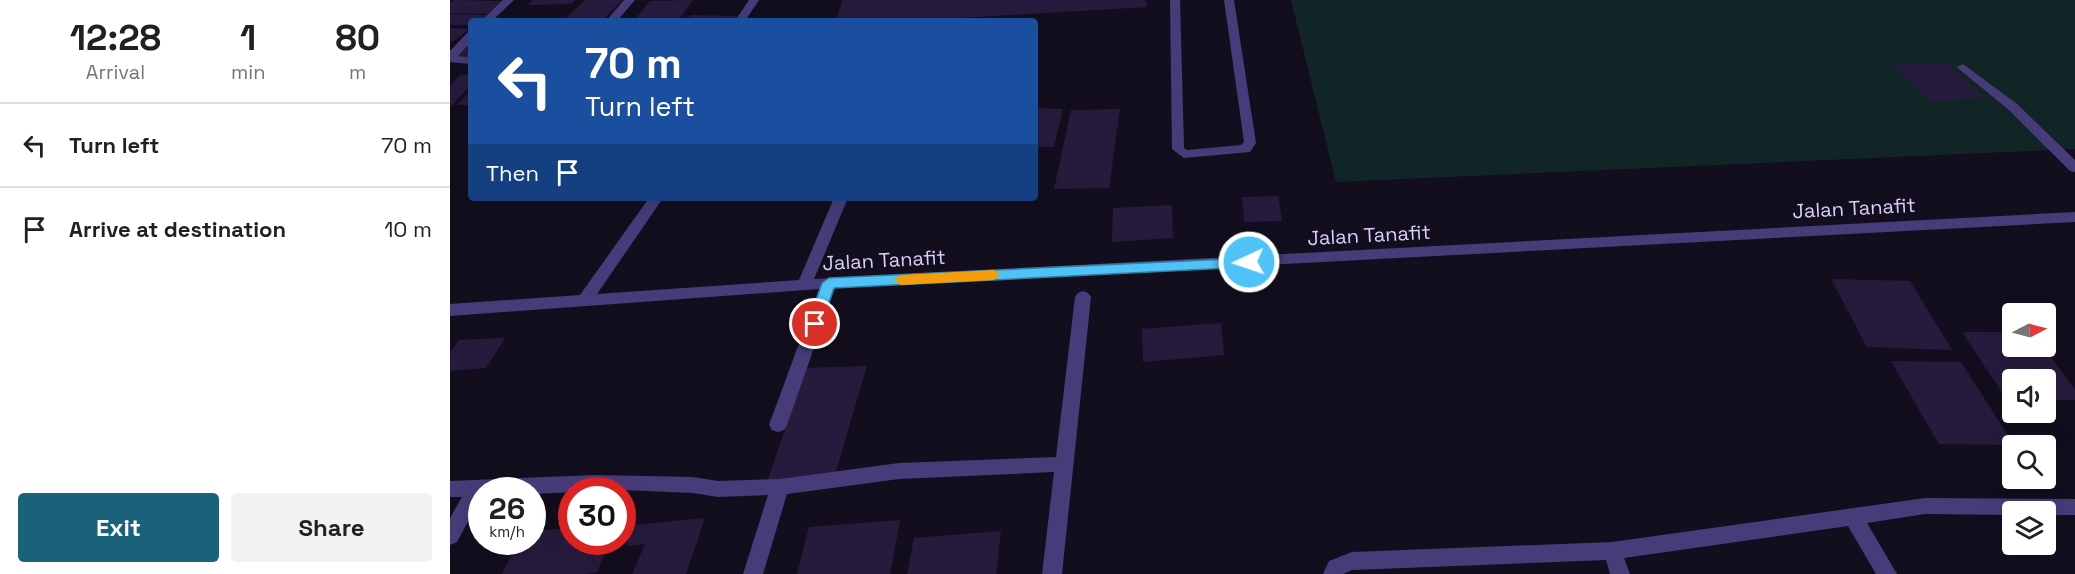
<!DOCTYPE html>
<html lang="en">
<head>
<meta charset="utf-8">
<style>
  :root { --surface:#fff; --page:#f2f2f2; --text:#202124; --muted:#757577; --line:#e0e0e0; --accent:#19627a }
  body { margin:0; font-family:"Space Grotesk",sans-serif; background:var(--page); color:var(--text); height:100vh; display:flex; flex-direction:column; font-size:22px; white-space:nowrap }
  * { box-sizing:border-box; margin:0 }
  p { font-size:20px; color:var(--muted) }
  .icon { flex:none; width:33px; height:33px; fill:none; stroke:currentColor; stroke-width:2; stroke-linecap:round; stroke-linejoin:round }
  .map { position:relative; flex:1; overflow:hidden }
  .sheet { display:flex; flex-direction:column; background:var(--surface); width:450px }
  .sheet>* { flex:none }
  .banner { position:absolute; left:18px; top:18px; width:570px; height:183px; border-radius:6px; box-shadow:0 6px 24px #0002; background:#1a4fa0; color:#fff; overflow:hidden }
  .needle { width:39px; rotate:84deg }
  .fabs { position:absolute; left:1552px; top:303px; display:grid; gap:12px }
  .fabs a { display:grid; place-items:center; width:54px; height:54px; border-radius:6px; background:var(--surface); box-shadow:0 6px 24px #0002; font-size:30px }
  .speed { position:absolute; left:18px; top:477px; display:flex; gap:12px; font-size:30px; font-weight:700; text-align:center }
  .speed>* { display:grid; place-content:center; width:78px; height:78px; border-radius:50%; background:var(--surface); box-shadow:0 6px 24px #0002; line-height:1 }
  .speed small { font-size:15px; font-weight:400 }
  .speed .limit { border:9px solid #d22; background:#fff; color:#111 }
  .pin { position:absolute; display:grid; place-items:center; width:51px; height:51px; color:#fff; margin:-26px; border:3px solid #fff; border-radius:50%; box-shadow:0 2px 6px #0007 }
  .me { position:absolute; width:66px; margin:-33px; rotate:267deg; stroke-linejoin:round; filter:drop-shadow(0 0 4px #0008) }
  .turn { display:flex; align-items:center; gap:21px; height:126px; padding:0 18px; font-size:27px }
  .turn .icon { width:78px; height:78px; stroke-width:2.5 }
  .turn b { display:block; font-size:42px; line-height:51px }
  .then { display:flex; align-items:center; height:57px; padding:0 18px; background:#0003; gap:12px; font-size:22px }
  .eta { display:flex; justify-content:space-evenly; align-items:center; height:102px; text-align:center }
  .eta b { font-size:36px; font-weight:700; line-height:42px }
  .action { display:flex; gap:12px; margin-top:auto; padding:12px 18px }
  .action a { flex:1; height:69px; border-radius:6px; background:var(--accent); color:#fff; font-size:24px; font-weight:700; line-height:69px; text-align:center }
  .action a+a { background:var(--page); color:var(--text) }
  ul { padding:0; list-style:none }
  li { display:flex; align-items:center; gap:18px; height:84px; padding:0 18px; border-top:2px solid var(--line) }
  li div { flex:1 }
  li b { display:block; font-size:22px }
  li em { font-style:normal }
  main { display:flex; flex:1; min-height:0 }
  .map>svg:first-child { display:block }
  .green { fill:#112527 }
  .building { fill:#271b3d }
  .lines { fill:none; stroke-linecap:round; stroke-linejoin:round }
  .minor { fill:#473c79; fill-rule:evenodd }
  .route { fill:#4fc3f7; stroke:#337fa1; stroke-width:1.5 }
  .slow { fill:#f59e0b }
  .labels { text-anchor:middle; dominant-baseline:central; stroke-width:5; stroke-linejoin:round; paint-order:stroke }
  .street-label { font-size:20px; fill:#dacefb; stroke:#130e1e }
</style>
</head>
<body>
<main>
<section class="sheet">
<div class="eta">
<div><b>12:28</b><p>Arrival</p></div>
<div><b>1</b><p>min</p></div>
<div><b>80</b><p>m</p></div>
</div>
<ul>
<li><svg class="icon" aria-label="left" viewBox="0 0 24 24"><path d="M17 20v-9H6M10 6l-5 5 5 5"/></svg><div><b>Turn left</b></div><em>70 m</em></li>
<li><svg class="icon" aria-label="arrive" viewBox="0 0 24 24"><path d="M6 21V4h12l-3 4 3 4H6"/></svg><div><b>Arrive at destination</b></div><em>10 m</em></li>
</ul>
<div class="action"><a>Exit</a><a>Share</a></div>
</section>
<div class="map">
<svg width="1625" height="574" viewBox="0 0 1625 574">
  <rect width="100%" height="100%" fill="#130e1e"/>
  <path class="green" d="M841,0H1625V149L886,182Z"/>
  <g class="building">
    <path d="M4,0L53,1L38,14L0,13V4Z"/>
    <path d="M83,0H125L121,4L78,5Z"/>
    <path d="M135,0H172L152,21L114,20Z"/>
    <path d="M243,0L228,21H184L200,1Z"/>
    <path d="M393,0H696L697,7L460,21H385Z"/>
    <path d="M0,14L38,15L31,21H21V25H0Z"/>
    <path d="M241,15L288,16L284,21H235Z"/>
    <path d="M0,28L19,29L4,41H0Z"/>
    <path d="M21,42V58H4Z"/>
    <path d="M1494,62L1533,97L1482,102L1444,66Z"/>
    <path d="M10,75H21V85L0,107V86Z"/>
    <path d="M21,91V105H7Z"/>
    <path d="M585,108L613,109L604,147H585Z"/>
    <path d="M670,109L659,188L604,189L621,110Z"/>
    <path d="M828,196L832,221L794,222L792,197Z"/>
    <path d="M722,205L723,238L662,242L663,208Z"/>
    <path d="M1381,279L1460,281L1502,350L1417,347Z"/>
    <path d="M771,323L774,355L693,362L692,329Z"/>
    <path d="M1512,332H1563V346H1593L1625,390V400H1596V380H1563V400H1557Z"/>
    <path d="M55,338L36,368L0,371V353L9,340Z"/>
    <path d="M1441,361L1511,362L1564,445L1489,444Z"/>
    <path d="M417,366L384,478L317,482L356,368Z"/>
    <path d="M255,518L236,574H182L195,544L176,546L184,525Z"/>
    <path d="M450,520L440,574H347L359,527Z"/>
    <path d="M122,528V542H160L147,572L135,574H52L68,542H82V531Z"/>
    <path d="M551,531L546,574H457L464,538Z"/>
  </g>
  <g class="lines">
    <g class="minor">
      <path d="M53,0H64L42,21H31Z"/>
      <path d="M174,0H185L167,21H156Z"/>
      <path d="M299,0H309L295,21H285Z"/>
      <path d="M720,0H730L734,148L737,150L791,145L794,142L774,0H784L806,143L800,152L734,158L722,149Z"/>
      <path d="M21,32V42L8,56L21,58V64L0,62V51L17,33Z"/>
      <path d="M1513,64L1567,104L1625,160V172L1620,171L1559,110L1509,69L1507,67Z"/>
      <path d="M199,198H213L147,294L349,280L384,198H398L364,279L1625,212V222L385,288L337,425L334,430L328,432L322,430L319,425L369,289L0,316V304L130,295Z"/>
      <path d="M633,291L638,293L641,297L612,574H592L604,472L449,479L337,494L313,574H293L318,495L268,497L243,493L172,490L82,494V490H32V496L7,542L0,545V518L12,497H0V481L146,475L243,477L268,481L330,479L449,463L606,457L625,297L628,293Z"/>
      <path d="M1475,498L1625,499V515H1596V512H1563V515L1475,514L1417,523L1447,574H1426L1398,526L1174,558L1180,574H1160L1156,560L902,570L893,574H873L879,561L902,552L1162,542Z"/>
    </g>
  </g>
  <path class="route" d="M799,258L806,262L799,267L384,288L370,328H360L358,324L372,283L379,278Z"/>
  <path class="slow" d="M544,270L550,275L544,280L451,285L444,280L451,275Z"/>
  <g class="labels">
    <g class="street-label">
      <text transform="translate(1404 208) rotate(-3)">Jalan Tanafit</text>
      <text transform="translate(919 235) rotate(-3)">Jalan Tanafit</text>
      <text transform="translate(434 260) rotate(-3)">Jalan Tanafit</text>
    </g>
  </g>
</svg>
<div class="fabs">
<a><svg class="needle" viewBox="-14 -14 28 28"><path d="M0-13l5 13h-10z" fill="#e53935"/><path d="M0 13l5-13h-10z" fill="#757577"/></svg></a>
<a><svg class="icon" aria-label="sound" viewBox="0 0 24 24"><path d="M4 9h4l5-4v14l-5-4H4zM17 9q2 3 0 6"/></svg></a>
<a><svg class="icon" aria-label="search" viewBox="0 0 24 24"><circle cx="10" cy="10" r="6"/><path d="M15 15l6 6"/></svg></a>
<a><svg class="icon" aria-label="layers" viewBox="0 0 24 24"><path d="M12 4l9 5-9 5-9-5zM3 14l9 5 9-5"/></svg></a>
</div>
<div class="speed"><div>26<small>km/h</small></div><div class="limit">30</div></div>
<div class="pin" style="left:365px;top:324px;background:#d93025"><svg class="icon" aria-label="arrive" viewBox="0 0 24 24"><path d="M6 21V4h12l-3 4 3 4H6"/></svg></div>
<svg class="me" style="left:799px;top:262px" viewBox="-20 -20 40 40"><circle r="17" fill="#4fc3f7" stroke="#fff" stroke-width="3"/><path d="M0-11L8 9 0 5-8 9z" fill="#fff"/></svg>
<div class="banner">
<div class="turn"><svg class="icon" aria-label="left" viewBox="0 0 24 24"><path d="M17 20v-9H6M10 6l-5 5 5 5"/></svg><div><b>70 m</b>Turn left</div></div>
<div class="then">Then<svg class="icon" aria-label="arrive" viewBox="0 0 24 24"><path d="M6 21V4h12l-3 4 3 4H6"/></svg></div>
</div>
</div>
</main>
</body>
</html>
